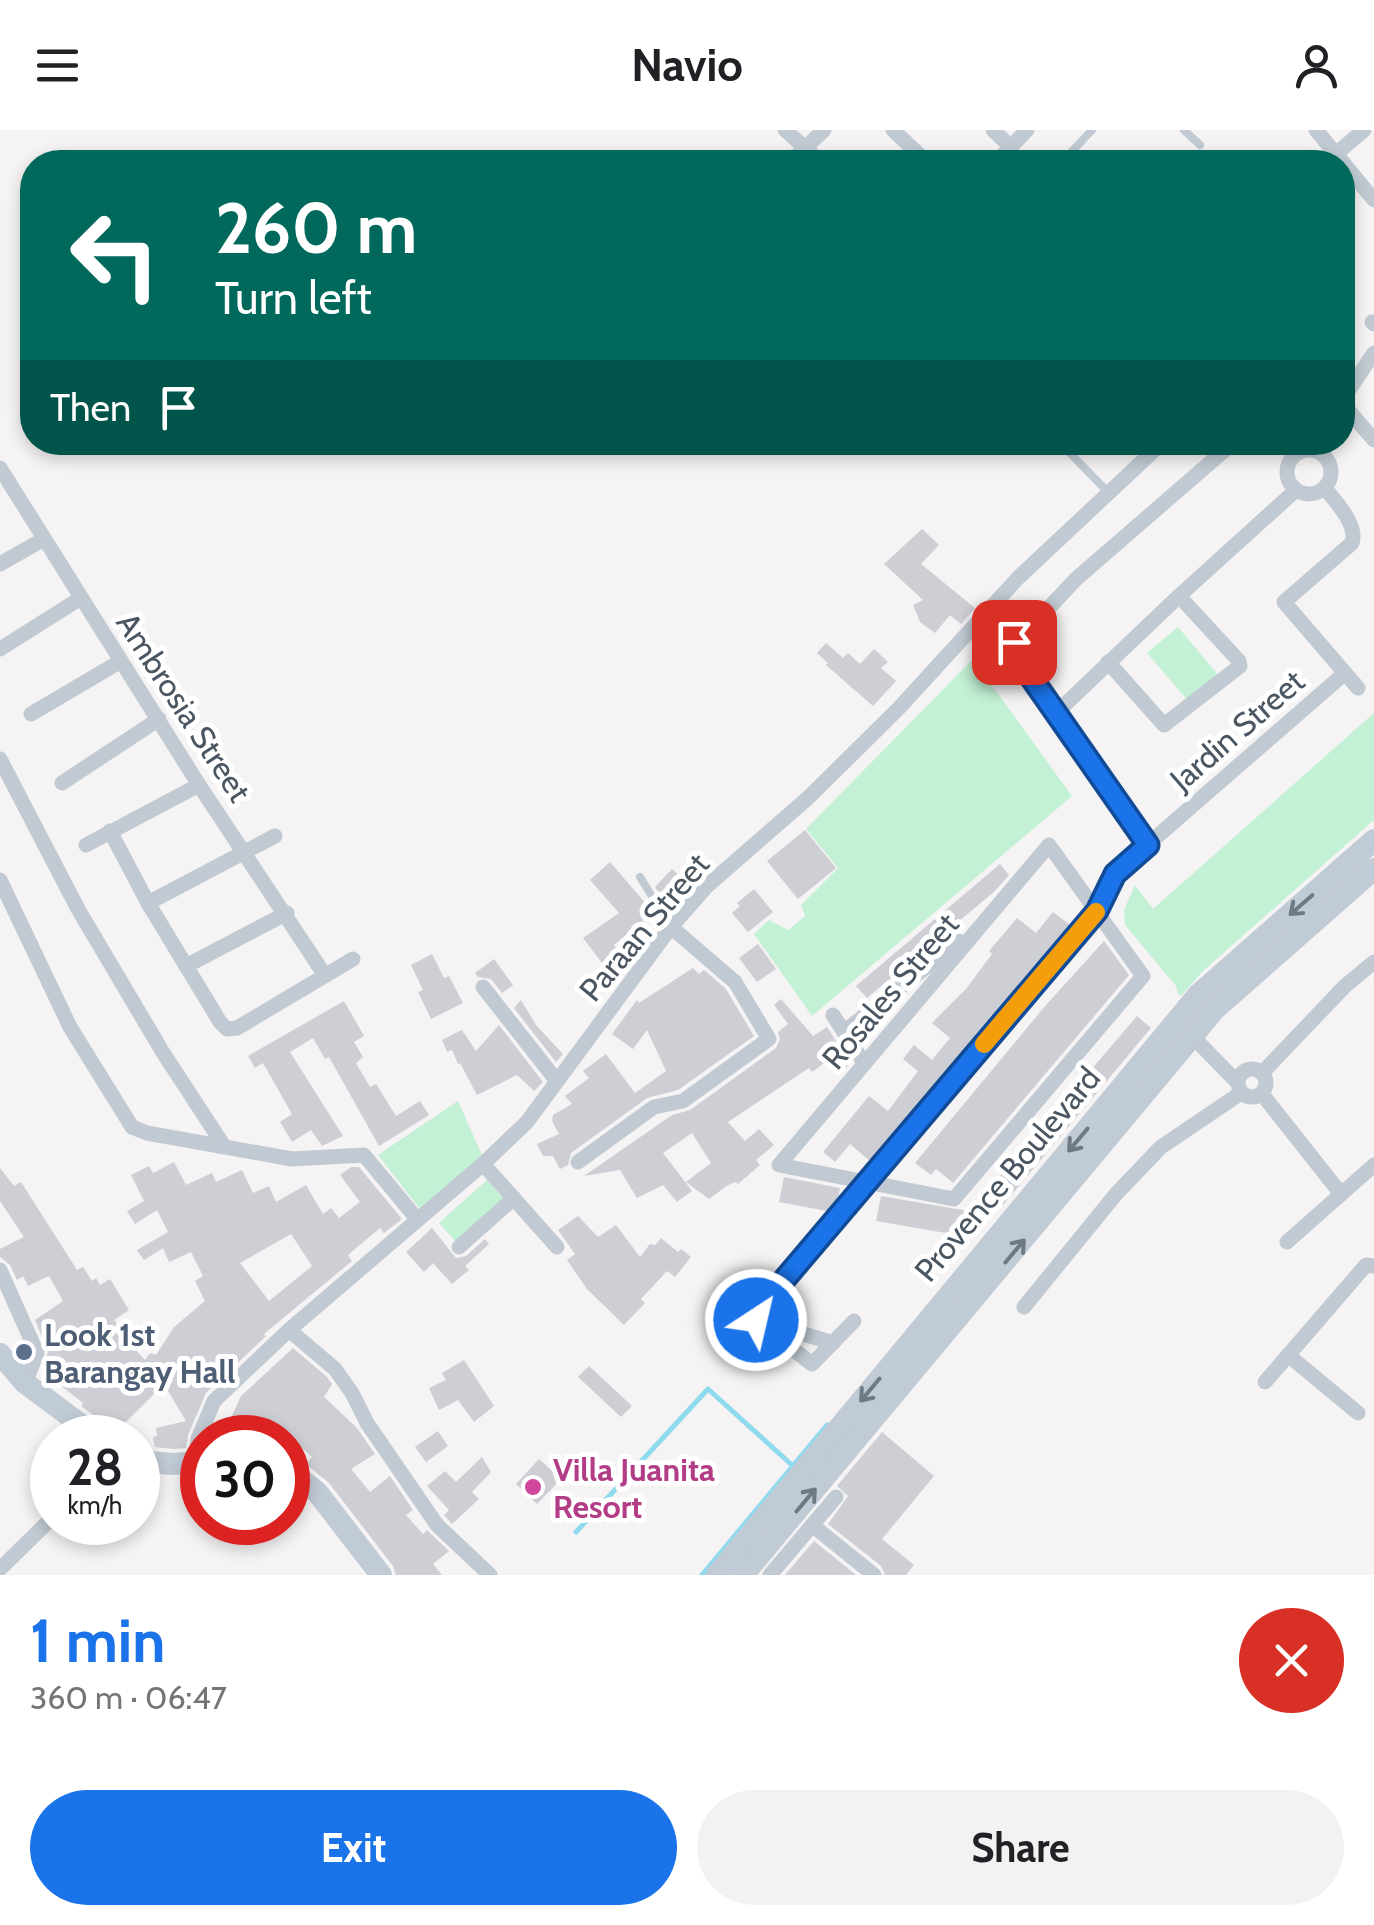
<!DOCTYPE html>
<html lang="en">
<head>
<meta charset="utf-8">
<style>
  :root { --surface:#fff; --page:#f2f2f2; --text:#202124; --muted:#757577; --accent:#1a73e8 }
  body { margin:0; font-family:Cabin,sans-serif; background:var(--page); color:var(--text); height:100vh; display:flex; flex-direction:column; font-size:38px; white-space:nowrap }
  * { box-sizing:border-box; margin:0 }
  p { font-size:32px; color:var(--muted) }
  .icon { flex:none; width:55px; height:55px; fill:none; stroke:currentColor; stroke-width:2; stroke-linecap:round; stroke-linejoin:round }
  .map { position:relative; height:1445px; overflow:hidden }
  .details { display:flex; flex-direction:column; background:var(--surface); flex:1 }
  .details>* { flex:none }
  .guide { position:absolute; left:20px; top:20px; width:1335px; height:305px; border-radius:40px; box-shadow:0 5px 15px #0003; background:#00695c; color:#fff; overflow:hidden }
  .speed { position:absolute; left:30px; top:1285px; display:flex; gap:20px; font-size:50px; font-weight:700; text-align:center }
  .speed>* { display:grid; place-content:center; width:130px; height:130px; border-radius:50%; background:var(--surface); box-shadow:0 5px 15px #0003; line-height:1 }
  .speed small { font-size:25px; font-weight:400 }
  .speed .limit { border:15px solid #d22; background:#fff; color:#111 }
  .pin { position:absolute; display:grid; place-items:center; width:85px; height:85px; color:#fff; margin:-42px; border-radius:20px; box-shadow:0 5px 15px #0006 }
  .me { position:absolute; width:110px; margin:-55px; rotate:35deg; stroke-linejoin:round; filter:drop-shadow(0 0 8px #0008) }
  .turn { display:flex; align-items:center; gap:35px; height:210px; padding:0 30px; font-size:45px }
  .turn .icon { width:130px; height:130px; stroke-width:2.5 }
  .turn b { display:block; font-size:70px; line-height:85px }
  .then { display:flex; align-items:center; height:95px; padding:0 30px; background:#0003; gap:20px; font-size:38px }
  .round { display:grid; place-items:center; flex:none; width:105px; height:105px; border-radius:52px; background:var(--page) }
  .overview { display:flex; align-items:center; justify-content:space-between; height:170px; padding:0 30px }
  h1 { font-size:60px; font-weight:800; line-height:75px; color:var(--accent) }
  .action { display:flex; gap:20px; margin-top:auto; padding:20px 30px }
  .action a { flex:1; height:115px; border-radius:60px; background:var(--accent); color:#fff; font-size:40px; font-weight:800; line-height:115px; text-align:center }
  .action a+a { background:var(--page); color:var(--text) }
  header { display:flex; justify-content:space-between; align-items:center; height:130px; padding:0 30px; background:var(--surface); font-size:45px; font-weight:800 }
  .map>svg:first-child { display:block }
  .green { fill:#c3f1d5 }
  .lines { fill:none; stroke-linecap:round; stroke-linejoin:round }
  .stream { stroke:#90daee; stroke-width:5 }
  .building { fill:#cdcfd5; fill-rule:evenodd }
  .lane { stroke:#c1cad2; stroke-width:8 }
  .street { stroke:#c1cad2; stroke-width:15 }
  .secondary { stroke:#c1cbd6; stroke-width:22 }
  .oneway { stroke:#6e7984 }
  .route-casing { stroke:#114b97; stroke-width:25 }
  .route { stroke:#1a73e8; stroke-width:18 }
  .slow { stroke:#f59e0b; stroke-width:18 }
  .service-dot { fill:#5c6f8a; stroke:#fff; stroke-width:4 }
  .hotel-dot { fill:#d1479c; stroke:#fff; stroke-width:4 }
  .labels { text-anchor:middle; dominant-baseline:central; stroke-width:10; stroke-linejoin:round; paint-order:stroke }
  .street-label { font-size:32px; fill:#4a5661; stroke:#fff }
  .service-label { font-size:32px; font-weight:bold; fill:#4e5e75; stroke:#fff; text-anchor:start }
  .hotel-label { font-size:32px; font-weight:bold; fill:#b23c85; stroke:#fff; text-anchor:start }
</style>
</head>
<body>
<header><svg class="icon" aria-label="menu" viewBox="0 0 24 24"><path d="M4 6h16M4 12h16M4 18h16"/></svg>Navio<svg class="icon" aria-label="person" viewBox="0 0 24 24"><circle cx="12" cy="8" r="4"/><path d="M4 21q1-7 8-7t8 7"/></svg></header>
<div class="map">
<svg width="1374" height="1445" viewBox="0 0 1374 1445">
  <rect width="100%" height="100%" fill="#f5f3f3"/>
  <g class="green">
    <path d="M1178,497L1220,547L1190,573L1147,523Z"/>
    <path d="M973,529L1072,666L812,886L754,804L769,790L788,800L805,786L801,775L838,738L806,699Z"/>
    <path d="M1374,583V690L1203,841L1181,866L1178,864L1176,856L1125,795L1124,780L1135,755L1153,779Z"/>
    <path d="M458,971L486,1034L424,1084L378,1025Z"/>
    <path d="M487,1050L505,1070L457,1113L439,1093Z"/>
  </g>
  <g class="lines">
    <g class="stream">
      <path d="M576,1402L708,1259L793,1336"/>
      <path d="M702,1445L827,1295"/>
    </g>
  </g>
  <g class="building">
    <path d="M922,399L939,415L921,434L975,478L961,494L950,485L935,503L920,492L913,475L923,470L884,434Z"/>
    <path d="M826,513L843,528L848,523L860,534L874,519L888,532L881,538L896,551L873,576L826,535L828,533L817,523Z"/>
    <path d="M805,700L836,738L798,769L767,731Z"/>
    <path d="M610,732L653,782L614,815L618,821L602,833L583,808L619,783L590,750Z"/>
    <path d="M1000,734L1009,745L995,761L867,868L856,856Z"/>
    <path d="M672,739L687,753L666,775L655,757Z"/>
    <path d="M754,759L773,782L748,802L732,783L740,776L737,773Z"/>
    <path d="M1053,782L1070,795L870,1031L850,1014L835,1032L823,1022L869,966L888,981L918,941L903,929L914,915L932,930L950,908L932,893L966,859L992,824L989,821L1017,788L1036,803Z"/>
    <path d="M1104,811L1129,845L953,1053L936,1039L931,1045L915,1033L1046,875Z"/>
    <path d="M758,814L776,839L757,852L739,828Z"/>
    <path d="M432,824L444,848L449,846L463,873L431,889L418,862L423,860L411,835Z"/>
    <path d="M494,829L513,855L502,863L491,849L478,847L475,843Z"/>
    <path d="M693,838L699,844L704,840L726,859L754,906L678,960L647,968L571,1023L568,1035L560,1039L553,1026H543L537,1014L559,1004L552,991L553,985L572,974L565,966L589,948L583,941L606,924L635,963L666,941L647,900L633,919L612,904L637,870L639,873Z"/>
    <path d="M781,869L813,906L827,897L850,933L842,943L831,928L812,942L809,938L728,992L745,1011L759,999L774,1015L756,1030L760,1035L738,1054L736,1052L728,1055L709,1069L686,1052L711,1033L692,1003L663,1023L692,1061L677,1072L663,1055L637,1068L620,1040L584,1046L672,985L690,980L776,918L780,909L778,902L788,894L774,875Z"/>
    <path d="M521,870L536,895L563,924L556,932L514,878Z"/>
    <path d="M344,871L364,906L354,912L363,927L356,933L370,957L376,954L396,986L420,971L429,985L379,1016L329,927L325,929L313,908L290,922L343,1006L322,1016L311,1000L292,1012L280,992L292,984L263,933L255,938L248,926Z"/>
    <path d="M1137,886L1151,898L1003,1075L989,1063V1059Z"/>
    <path d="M499,895L543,952L534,961L517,945L477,965L460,933L458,934L452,920L447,922L442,910L462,900L476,921Z"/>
    <path d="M174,1032L186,1055L212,1043L216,1052L242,1040L253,1063L269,1056L276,1072L306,1055L323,1084L331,1078L339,1088L360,1072L340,1045L351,1037H359L402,1089L384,1103L380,1098L348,1125L352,1131L264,1204L266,1206L206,1263L188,1305L186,1318L174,1319L155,1317L153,1307L157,1306L156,1298L186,1291L164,1254L113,1305L108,1296L81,1276L83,1273L51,1248L47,1251L42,1240L48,1222L35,1190L63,1171L49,1146L28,1156L23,1146L17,1150L10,1135L0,1127V1119L24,1107L0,1071V1038L14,1056L21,1052L77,1140L83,1137L92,1151L96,1148L100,1155L110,1149L129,1180L114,1190L122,1200L119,1202L145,1230L150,1223L156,1225L174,1197L205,1171L195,1151L203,1146L191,1122L169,1132L163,1118L144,1130L137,1120L168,1102L157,1080L135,1094L127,1081L144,1071L131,1045L149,1036L153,1043ZM291,1104L312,1136L269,1171L240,1133Z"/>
    <path d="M784,1047L840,1058L838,1069L827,1081L779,1072Z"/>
    <path d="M881,1066L974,1082L969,1107L876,1091Z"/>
    <path d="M578,1086L598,1107L616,1095L640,1127L650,1114L655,1115L661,1108L678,1122L681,1119L691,1127L675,1147L667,1141L641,1169L645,1173L624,1195L587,1159L567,1130L575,1124L558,1100Z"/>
    <path d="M432,1098L456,1128L466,1126L485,1109L489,1114L465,1136L469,1140L452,1154L433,1133L424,1142L406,1122Z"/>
    <path d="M293,1218L327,1247L332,1254L324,1267L357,1298L375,1324L351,1339L370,1362L390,1346L413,1380L406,1385L423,1404L427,1400L449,1421L433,1434L442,1445H396L393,1436L329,1353L306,1334L312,1327L291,1308H222L241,1266Z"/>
    <path d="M464,1230L494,1276L474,1292L458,1270L439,1280L429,1258L446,1250L442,1243Z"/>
    <path d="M589,1236L632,1276L621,1287L578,1247Z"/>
    <path d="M438,1301L448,1316L426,1332L415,1317Z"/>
    <path d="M882,1302L934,1346L882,1409L914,1435L906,1445H885L881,1436L828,1394L848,1366L837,1356Z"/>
    <path d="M482,1327L491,1342L472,1362L479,1369L452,1394L444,1385L449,1380L427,1356L445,1341L456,1352Z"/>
    <path d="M539,1329L561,1349L537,1374L516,1354Z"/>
    <path d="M814,1411L856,1445H785Z"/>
  </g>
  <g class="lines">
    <g class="lane">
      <path d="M1184,0L1200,15"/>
      <path d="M1062,32L1092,0"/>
      <path d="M1059,312L1108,362"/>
      <path d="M640,747L671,797"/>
    </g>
    <g class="street">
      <path d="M785,0L821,32"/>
      <path d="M893,0L927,32"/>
      <path d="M993,0L1011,17"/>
      <path d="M1316,0L1374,70"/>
      <path d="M1337,23L1364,0"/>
      <path d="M790,32L824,0"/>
      <path d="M996,32L1027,0"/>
      <path d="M1372,192L1374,194"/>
      <path d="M1342,270L1374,223"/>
      <path d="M1342,273L1374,310"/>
      <circle cx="1309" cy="342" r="22"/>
      <path d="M0,338L199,655L324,844"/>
      <path d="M0,434L44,409"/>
      <path d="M0,519L81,468"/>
      <path d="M1108,532L1164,595L1240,536L1239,531L1179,466"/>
      <path d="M1345,543L1358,558"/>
      <path d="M1056,583L1179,466L1296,360"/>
      <path d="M31,584L121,531"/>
      <path d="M0,629L78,779L162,921L224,1016"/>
      <path d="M62,653L159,589"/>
      <path d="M110,701L148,773L220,892L227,899L237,898L353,829"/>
      <path d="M86,715L199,655"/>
      <path d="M1049,715L1143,846L954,1069L779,1035Z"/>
      <path d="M1148,715L1012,517L1076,449L1234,312"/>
      <path d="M0,750L70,897L132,997L147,1003L292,1029L364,1025L417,1089"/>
      <path d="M148,773L275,706"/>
      <path d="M186,836L287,783"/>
      <path d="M483,857L556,950"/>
      <path d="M833,885L864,933"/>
      <path d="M844,902L959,811"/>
      <path d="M1193,907L1237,952"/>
      <circle cx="1252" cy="953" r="14"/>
      <path d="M1262,943L1345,856L1374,832"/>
      <path d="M1262,964L1341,1064"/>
      <path d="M578,1032L654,977L683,971L769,909L735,852L671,797"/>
      <path d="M483,1034L557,1117"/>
      <path d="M1287,1112L1374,1035"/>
      <path d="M459,1117L514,1068"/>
      <path d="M0,1140L37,1223L25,1253"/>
      <path d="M1024,1177L1116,1064L1161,1017L1241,963"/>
      <path d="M854,1191L812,1234L756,1190L755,1184L1097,781L1115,743L1345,543L1284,472L1352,413C1358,394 1336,373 1325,358"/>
      <path d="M765,1192L833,1213"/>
      <path d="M289,1200L335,1239L352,1263L367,1293L437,1395L490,1445"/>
      <path d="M1288,1225L1358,1283"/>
      <path d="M1265,1252L1366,1135L1374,1136"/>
      <path d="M196,1332L198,1309L214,1271L289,1200L483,1034L527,992L671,797L707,756L809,667L899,578L1018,448L1163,312"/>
      <path d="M812,1395L874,1445"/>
      <path d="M0,1439L52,1388"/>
      <path d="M770,1445L836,1367"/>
    </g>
    <g class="secondary">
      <path d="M0,1224L25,1253L99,1308"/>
      <path d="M138,1331L172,1334L202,1332"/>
      <path d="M288,1339L317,1362L381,1445"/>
      <path d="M717,1445L1198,865L1374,710"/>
      <path d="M743,1445L1215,879L1374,739"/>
    </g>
  </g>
  <defs><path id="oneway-shaft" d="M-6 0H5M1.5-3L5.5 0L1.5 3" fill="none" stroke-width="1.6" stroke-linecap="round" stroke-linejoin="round" transform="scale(2.5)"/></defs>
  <g class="oneway">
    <use href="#oneway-shaft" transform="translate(1301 775) rotate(139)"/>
    <use href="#oneway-shaft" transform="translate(1078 1010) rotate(130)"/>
    <use href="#oneway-shaft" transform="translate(1015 1121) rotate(-50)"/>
    <use href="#oneway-shaft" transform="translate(870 1260) rotate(130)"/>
    <use href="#oneway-shaft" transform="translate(806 1370) rotate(-50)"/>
  </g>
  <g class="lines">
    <defs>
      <path id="route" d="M756,1190L755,1184L1097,781L1115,744L1148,715L1014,523V512"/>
    </defs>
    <use href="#route" class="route-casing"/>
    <use href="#route" class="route"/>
    <path class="slow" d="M984,914L1096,782"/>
  </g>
  <circle class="service-dot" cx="24" cy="1222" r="10"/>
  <circle class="hotel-dot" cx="533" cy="1357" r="10"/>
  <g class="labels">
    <g class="street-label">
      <text transform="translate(184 577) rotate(57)">Ambrosia Street</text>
      <text transform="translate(1237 600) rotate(-41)">Jardin Street</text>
      <text transform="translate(644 797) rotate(-50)">Paraan Street</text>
      <text transform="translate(890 861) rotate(-50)">Rosales Street</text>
      <text transform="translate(1007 1044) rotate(-50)">Provence Boulevard</text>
    </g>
    <g class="service-label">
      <text x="44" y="1204">Look 1st<tspan x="44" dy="37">Barangay Hall</tspan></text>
    </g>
    <g class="hotel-label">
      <text x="553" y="1339">Villa Juanita<tspan x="553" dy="37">Resort</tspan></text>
    </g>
  </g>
</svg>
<div class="speed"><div>28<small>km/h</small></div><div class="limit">30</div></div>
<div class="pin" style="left:1014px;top:512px;background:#d93025"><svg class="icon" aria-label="arrive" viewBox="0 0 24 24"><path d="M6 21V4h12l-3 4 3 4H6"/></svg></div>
<svg class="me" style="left:756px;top:1190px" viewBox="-20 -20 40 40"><circle r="17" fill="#1a73e8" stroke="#fff" stroke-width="3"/><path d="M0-11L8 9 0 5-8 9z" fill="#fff"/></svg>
<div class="guide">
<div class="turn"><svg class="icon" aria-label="left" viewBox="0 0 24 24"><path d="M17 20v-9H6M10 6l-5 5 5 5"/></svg><div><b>260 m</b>Turn left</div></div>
<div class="then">Then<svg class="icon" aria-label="arrive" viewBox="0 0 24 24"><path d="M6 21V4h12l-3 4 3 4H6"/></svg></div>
</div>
</div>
<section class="details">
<div class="overview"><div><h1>1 min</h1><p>360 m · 06:47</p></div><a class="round" style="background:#d93025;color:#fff"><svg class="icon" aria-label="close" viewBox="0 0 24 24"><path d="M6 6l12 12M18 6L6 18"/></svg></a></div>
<div class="action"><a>Exit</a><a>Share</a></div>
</section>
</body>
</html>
